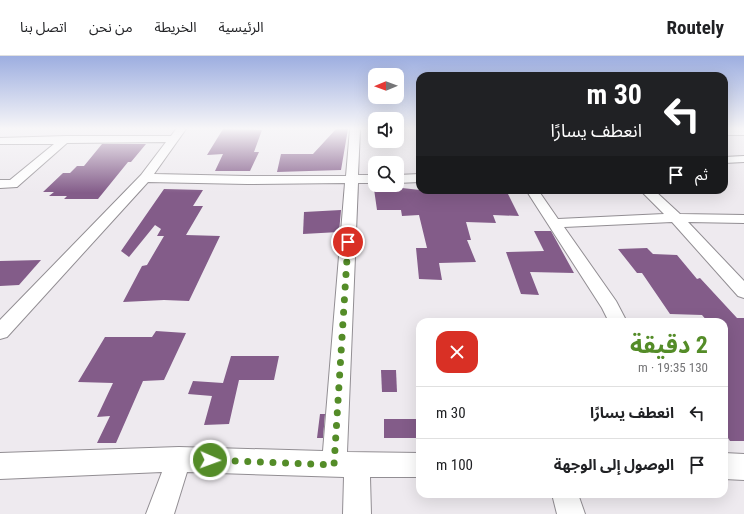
<!DOCTYPE html>
<html lang="ar">
<head>
<meta charset="utf-8">
<style>
  :root { --surface:#fff; --page:#f6f6f6; --text:#202124; --muted:#757577; --line:#e0e0e0; --accent:#548c28 }
  body { margin:0; font-family:"Roboto Condensed","Noto Sans Arabic",sans-serif; background:var(--page); color:var(--text); direction:rtl; height:100vh; display:flex; flex-direction:column; font-size:15px; white-space:nowrap }
  * { box-sizing:border-box; margin:0 }
  p { font-size:13px; color:var(--muted) }
  .icon { flex:none; width:22px; height:22px; fill:none; stroke:currentColor; stroke-width:2; stroke-linecap:round; stroke-linejoin:round }
  .map { position:relative; flex:1; overflow:hidden; direction:ltr }
  .sheet { position:absolute; left:416px; top:262px; width:312px; height:180px; display:flex; flex-direction:column; background:var(--surface); border-radius:12px; box-shadow:0 4px 16px #0002; direction:rtl }
  .sheet>* { flex:none }
  .top-card { position:absolute; left:416px; top:16px; width:312px; height:122px; border-radius:12px; box-shadow:0 4px 16px #0002; direction:rtl; background:#202124; color:#fff; overflow:hidden }
  .needle { width:26px; rotate:269deg }
  .buttons { position:absolute; left:368px; top:12px; display:grid; gap:8px }
  .buttons a { display:grid; place-items:center; width:36px; height:36px; border-radius:8px; background:var(--surface); box-shadow:0 4px 16px #0002; font-size:20px }
  .pin { position:absolute; display:grid; place-items:center; width:34px; height:34px; color:#fff; margin:-17px; border:2px solid #fff; border-radius:50%; box-shadow:0 1px 4px #0007 }
  .me { position:absolute; width:44px; margin:-22px; rotate:92deg; stroke-linejoin:round; filter:drop-shadow(0 0 3px #0008) }
  .turn { display:flex; align-items:center; gap:14px; height:84px; padding:0 20px; font-size:18px }
  .turn .icon { width:52px; height:52px; stroke-width:2.5 }
  .turn b { display:block; font-size:28px; line-height:34px }
  .then { display:flex; align-items:center; height:38px; padding:0 20px; background:#0003; gap:8px; font-size:15px }
  .round { display:grid; place-items:center; flex:none; width:42px; height:42px; border-radius:12px; background:var(--page) }
  .summary { display:flex; align-items:center; justify-content:space-between; height:68px; padding:0 20px }
  h1 { font-size:24px; font-weight:700; line-height:30px; color:var(--accent) }
  ul { padding:0; list-style:none }
  li { display:flex; align-items:center; gap:12px; height:52px; padding:0 20px; border-top:1px solid var(--line) }
  li div { flex:1 }
  li b { display:block; font-size:15px }
  li em { font-style:normal }
  header { display:flex; align-items:center; gap:24px; box-sizing:border-box; height:56px; padding:0 20px; background:var(--surface); border-bottom:1px solid var(--line) }
  header strong { font-size:19px }
  nav { display:flex; gap:22px; margin-inline-start:auto; font-size:14px }
  .map>svg:first-child { display:block }
  .building { fill:#835c89 }
  .lines { fill:none; stroke-linecap:round; stroke-linejoin:round }
  .minor-casing { stroke:#928e93; stroke-width:2 }
  .minor { fill:#fff; fill-rule:evenodd }
  .route { stroke:#548c28; stroke-width:7; stroke-dasharray:0 12.6 }
</style>
</head>
<body>
<header>
<strong>Routely</strong>
<nav><a>الرئيسية</a><a>الخريطة</a><a>من نحن</a><a>اتصل بنا</a></nav>
</header>
<div class="map">
<svg width="744" height="458" viewBox="0 0 744 458">
  <rect width="100%" height="100%" fill="#eeeaef"/>
  <g class="building">
    <path d="M223,73L262,74L254,96H259L250,115H215L223,98L207,99Z"/>
    <path d="M336,73H348L341,114L277,116L281,98H313Z"/>
    <path d="M102,88H146L131,106H128L98,143H64L67,140H49L54,136H43L63,117H70L77,110H84Z"/>
    <path d="M402,132L420,134H506L519,160L493,159L496,167L466,166L471,184H467L476,206L439,207L442,224L419,223L416,192H427L419,159L402,160L401,154H377L374,133Z"/>
    <path d="M164,133L203,134L193,150H203L186,179L220,180L189,245L164,244L123,246L142,210L147,209L164,180H157L161,173L155,169L129,201L121,195Z"/>
    <path d="M341,154L339,176L303,178L304,156Z"/>
    <path d="M534,175H551L574,217L530,216L539,239L521,238L506,196L544,195Z"/>
    <path d="M647,192L653,198L677,199L697,223L700,222L737,262H744V385H730L724,376V266H708L702,259L670,258L642,217H637L618,193Z"/>
    <path d="M41,204L19,229L0,230V205Z"/>
    <path d="M156,275L186,277L164,324L143,325L116,387H97L110,360L97,361L113,327L78,326L105,281H152Z"/>
    <path d="M231,300H279L274,324H239L229,368L204,369L212,340L188,338L193,325L223,327Z"/>
    <path d="M381,314H396L397,336H382Z"/>
    <path d="M320,358H325L323,382H317Z"/>
    <rect x="384" y="363" width="36" height="19"/>
  </g>
  <g class="lines">
    <defs>
      <g id="minor">
        <path d="M176,73H186L154,118L247,120H346L350,73H360L358,119H375V127H358L347,396L420,397V421H370L371,458H343L344,421L187,416L174,458H146L162,416L0,423V397L179,391L323,395L345,127L247,128L148,126L7,281L0,283V264L141,119L166,86L67,87L17,131L0,132V124H10L54,88H0V82L66,80H171Z"/>
        <rect x="724" y="73" width="20" height="6"/>
        <path d="M744,100V106L724,107V101Z"/>
        <path d="M420,118V126L397,127V119Z"/>
        <path d="M526,134H538L558,163L664,158L640,134H654L680,158L744,159V167L688,166L744,225V242L738,240L672,166L564,171L616,245L627,266H609L602,252Z"/>
        <path d="M724,397L744,398V424L724,423Z"/>
        <path d="M552,438H578L585,458H557Z"/>
      </g>
    </defs>
    <use href="#minor" class="minor-casing"/>
    <use href="#minor" class="minor"/>
  </g>
  <linearGradient id="sky" x2="0" y2="1"><stop stop-color="#9daee0"/><stop offset="0.53" stop-color="#f7f6f8"/><stop offset="1" stop-color="#f7f6f8" stop-opacity="0"/></linearGradient>
  <rect width="744" height="137" fill="url(#sky)"/>
  <g class="lines">
    <path class="route" d="M210,404L334,409L348,186"/>
  </g>
</svg>
<div class="buttons">
<a><svg class="needle" viewBox="-14 -14 28 28"><path d="M0-13l5 13h-10z" fill="#e53935"/><path d="M0 13l5-13h-10z" fill="#757577"/></svg></a>
<a><svg class="icon" aria-label="sound" viewBox="0 0 24 24"><path d="M4 9h4l5-4v14l-5-4H4zM17 9q2 3 0 6"/></svg></a>
<a><svg class="icon" aria-label="search" viewBox="0 0 24 24"><circle cx="10" cy="10" r="6"/><path d="M15 15l6 6"/></svg></a>
</div>
<div class="pin" style="left:348px;top:186px;background:#d93025"><svg class="icon" aria-label="arrive" viewBox="0 0 24 24"><path d="M6 21V4h12l-3 4 3 4H6"/></svg></div>
<svg class="me" style="left:210px;top:404px" viewBox="-20 -20 40 40"><circle r="17" fill="#548c28" stroke="#fff" stroke-width="3"/><path d="M0-11L8 9 0 5-8 9z" fill="#fff"/></svg>
<div class="top-card">
<div class="turn"><svg class="icon" aria-label="left" viewBox="0 0 24 24"><path d="M17 20v-9H6M10 6l-5 5 5 5"/></svg><div><b>30 m</b>انعطف يسارًا</div></div>
<div class="then">ثم<svg class="icon" aria-label="arrive" viewBox="0 0 24 24"><path d="M6 21V4h12l-3 4 3 4H6"/></svg></div>
</div>
<section class="sheet">
<div class="summary"><div><h1>2 دقيقة</h1><p>130 m · 19:35</p></div><a class="round" style="background:#d93025;color:#fff"><svg class="icon" aria-label="close" viewBox="0 0 24 24"><path d="M6 6l12 12M18 6L6 18"/></svg></a></div>
<ul>
<li><svg class="icon" aria-label="left" viewBox="0 0 24 24"><path d="M17 20v-9H6M10 6l-5 5 5 5"/></svg><div><b>انعطف يسارًا</b></div><em>30 m</em></li>
<li><svg class="icon" aria-label="arrive" viewBox="0 0 24 24"><path d="M6 21V4h12l-3 4 3 4H6"/></svg><div><b>الوصول إلى الوجهة</b></div><em>100 m</em></li>
</ul>
</section>
</div>
</body>
</html>
